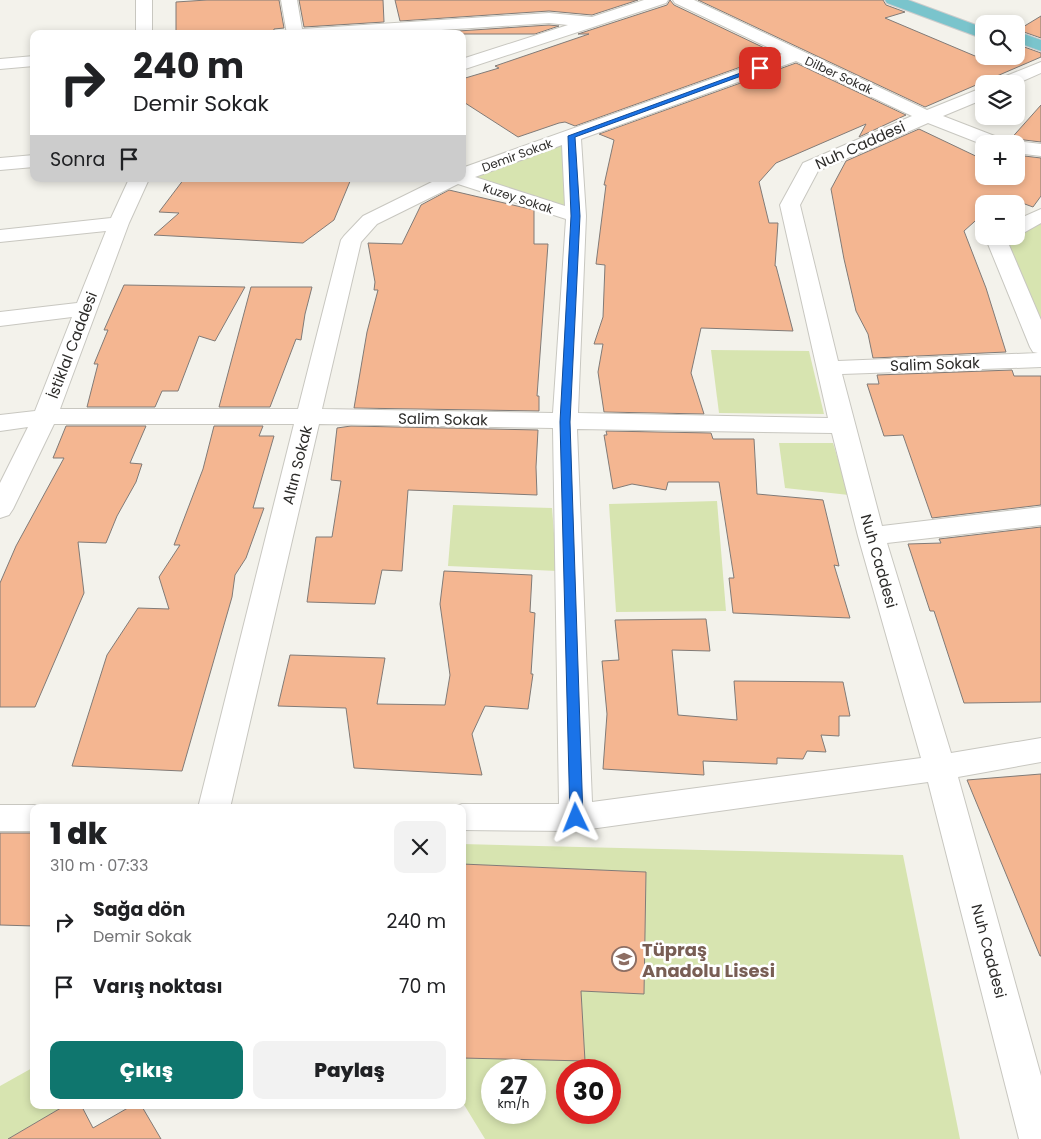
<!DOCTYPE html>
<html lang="tr">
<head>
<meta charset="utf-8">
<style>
  :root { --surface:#fff; --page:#f2f2f2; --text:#202124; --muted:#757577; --accent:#0f766e }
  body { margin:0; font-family:Poppins,sans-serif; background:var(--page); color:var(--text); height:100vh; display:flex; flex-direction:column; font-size:19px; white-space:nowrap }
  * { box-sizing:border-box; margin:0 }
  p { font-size:16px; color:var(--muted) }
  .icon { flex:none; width:28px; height:28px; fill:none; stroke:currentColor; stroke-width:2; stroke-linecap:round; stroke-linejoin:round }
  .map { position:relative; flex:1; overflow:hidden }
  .side { position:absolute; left:30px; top:804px; width:436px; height:305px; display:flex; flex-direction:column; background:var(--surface); border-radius:10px; box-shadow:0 2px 8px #0003 }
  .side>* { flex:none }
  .banner { position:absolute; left:30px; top:30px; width:436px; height:152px; border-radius:10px; box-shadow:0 2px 8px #0003; background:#fff; color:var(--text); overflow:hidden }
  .fabs { position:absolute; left:975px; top:15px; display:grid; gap:10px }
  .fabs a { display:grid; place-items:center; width:50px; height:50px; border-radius:10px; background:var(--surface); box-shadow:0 2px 8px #0003; font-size:25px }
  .speed { position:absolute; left:481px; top:1059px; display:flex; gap:10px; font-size:25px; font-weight:700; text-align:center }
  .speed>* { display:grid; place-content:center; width:65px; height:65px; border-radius:50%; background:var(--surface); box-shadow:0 2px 8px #0003; line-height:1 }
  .speed small { font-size:12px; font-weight:400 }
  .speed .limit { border:8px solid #d22; background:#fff; color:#111 }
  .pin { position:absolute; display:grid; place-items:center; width:42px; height:42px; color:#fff; margin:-21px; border-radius:10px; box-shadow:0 2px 8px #0006 }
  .me { position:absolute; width:55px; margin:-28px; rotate:358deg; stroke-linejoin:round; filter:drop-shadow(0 0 4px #0008) }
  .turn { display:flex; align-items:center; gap:18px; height:105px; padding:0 20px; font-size:22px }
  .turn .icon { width:65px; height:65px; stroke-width:2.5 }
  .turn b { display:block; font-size:35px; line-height:42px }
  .then { display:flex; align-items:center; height:48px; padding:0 20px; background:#0003; gap:10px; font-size:19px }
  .round { display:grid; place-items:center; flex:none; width:52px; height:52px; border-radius:10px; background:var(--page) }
  .head { display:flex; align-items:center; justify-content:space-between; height:85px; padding:0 20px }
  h1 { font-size:30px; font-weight:800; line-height:38px }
  .primary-button { display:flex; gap:10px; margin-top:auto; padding:10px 20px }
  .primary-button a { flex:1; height:58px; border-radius:10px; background:var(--accent); color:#fff; font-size:20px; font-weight:800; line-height:58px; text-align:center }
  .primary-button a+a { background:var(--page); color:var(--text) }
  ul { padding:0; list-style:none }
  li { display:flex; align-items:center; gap:15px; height:65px; padding:0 20px }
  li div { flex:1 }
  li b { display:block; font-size:19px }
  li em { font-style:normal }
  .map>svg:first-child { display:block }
  .green { fill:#d7e4b0; fill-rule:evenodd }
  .building { fill:#f4b691; stroke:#817b77 }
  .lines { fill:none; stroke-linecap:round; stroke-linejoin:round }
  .minor-casing { stroke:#c8c7c0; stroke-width:2 }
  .major-casing { stroke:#cdcccc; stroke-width:2 }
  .minor { fill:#fff; fill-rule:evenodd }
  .major { fill:#7ac4cc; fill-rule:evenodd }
  .route { fill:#1a73e8; stroke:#114b97 }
  .labels { text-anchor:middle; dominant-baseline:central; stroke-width:5; stroke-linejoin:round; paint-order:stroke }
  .far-street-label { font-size:12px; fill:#2d2c2a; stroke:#fff }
  .street-label { font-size:15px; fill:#2d2c2a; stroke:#fff }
  .near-education-label { font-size:18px; font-weight:bold; fill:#785e54; stroke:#fff; text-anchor:start }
</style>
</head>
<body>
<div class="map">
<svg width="1041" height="1139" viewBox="0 0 1041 1139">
  <rect width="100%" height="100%" fill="#f3f2eb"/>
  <g class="green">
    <path d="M571,136L575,216L461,179H462Z"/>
    <path d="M1041,215V347L998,244L1016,236Z"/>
    <path d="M711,350L809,351L824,414L719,413Z"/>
    <path d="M779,443H833L849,495L785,488Z"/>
    <path d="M717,501L726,611L616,612L609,504Z"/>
    <path d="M453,505L552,508L557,571L448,566Z"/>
    <path d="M462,844L903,855L960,1139H485L463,1103V1058L585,1061L581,991L644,993L646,872L463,864ZM492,1070H535V1112H492ZM568,1070H610V1112H568Z"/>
    <path d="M34,1067V1105H66L8,1139H0V1086Z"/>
  </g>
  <g class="building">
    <path d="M207,0H279L284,28L274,29L273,34H176V2Z"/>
    <path d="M299,0H383L384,22L304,27Z"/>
    <path d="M395,0H638L592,15L549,11L400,21Z"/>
    <path d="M670,0L674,5L777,54L575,126L565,122L559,123L518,137L462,101V79L499,68L495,66L589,34H578L667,5Z"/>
    <path d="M698,0H883L886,5L905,12L885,18L975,56L984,50V56H1016V44L1041,53V57L925,107Z"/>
    <path d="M1041,16V38L1018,30Z"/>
    <path d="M549,25L559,26L535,34H413Z"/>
    <path d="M796,63L906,115L859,137L866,124L776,163L759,182L769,223H778L775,266H776L793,331L701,328L691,373L704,414L604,412L598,372L603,344H594L603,317L605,265L596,264L606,185H604L614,140L599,134Z"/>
    <path d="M1041,105V142L1016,139L1008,142Z"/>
    <path d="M919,129L984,160V176H1016V155L1041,158V196L1033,207L1003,196L995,204H984V213L964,231L986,288L1006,352L873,358L868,334L856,311L844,259L831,189L846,161Z"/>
    <path d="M184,179H351L334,220L303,243L154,235L179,213L159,212Z"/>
    <path d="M449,190L534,210V244H548L537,396H539V411L354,408L367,332L378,290H374L375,282L368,243L402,244L421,205Z"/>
    <path d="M124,285L245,287L215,341L199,336L178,391H162L155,407H87L98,364H94L108,330H104Z"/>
    <path d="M251,287H312L305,314L301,340L296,339L270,407H219Z"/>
    <path d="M1012,370L1014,376H1041V505L932,518L903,435L884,436L867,384H879L877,375Z"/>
    <path d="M66,426H146L130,463L142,464L136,482L117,516L106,543L78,542L84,593L35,707H0V583L16,546L64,458H53Z"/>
    <path d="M214,426H263L259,436H274L253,508H264L246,558L235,575L232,597L182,771L72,766L107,655L138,608L169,609L159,577L180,545H174L203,469Z"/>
    <path d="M351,426L538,430L536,467L537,495L408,490L402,571L382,570L375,604L307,602L316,537H332L341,481L331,480L337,428Z"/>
    <path d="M606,431L711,433L713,439H754L757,494L823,500L839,566L834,565L850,618L733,613L729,578H734L719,482H668L666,490L632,484L613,489L604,435H607Z"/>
    <path d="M1041,527V702L964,703L934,611H930L908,544L941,543L939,539Z"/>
    <path d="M444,571L532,575L530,612L535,613L531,674H533L528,709L485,706L472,734L482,775L354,768L346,708L278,706L290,655L385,658L377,704L445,705L450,675L440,604Z"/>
    <path d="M706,619L710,651L672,650L678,715L737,720L734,681L843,682L850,716H839V736L821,735L826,752L807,751L803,759L777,758V764L703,761L704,775L603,769L607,714L602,661L619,660L615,620Z"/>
    <path d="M1041,774V956H1040L967,780Z"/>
    <path d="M0,833H34V926L0,925Z"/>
    <path d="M462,864L646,872L644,994L581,991L585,1061L462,1058Z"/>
    <path d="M66,1105H81L93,1128L133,1105H141L161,1139H8Z"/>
  </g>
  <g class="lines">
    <defs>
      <g id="minor">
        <rect x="136" y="0" width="16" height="34"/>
        <path d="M281,0H297L302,29L549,13L592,17L644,0H668L666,3L462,70V59L568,25L549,23L380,34H287Z"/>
        <path d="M673,0H694L927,110L984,87V99L943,116L1005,140L1007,144L984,145L928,123L818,171L800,205L838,361L1038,353L1033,352L1030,347L988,244L995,236H1016V220L1041,209V223L1018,236L1009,245L1041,320V367L842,374L882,526L1041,507V525L887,543L951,753L1041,738V762L958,777L1041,1076V1139H1019L928,782L576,831L462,830V808H451L462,804H559L553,428L319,424L230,808H198L294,424H54L13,509L9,515L0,518V483L28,427L0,431V415L35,411L72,317L0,326V312L77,303L106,231L0,242V230L111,218L129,179H149L129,223L60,409H298L341,240L344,236L363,216L438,179H462V168L782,54L675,3ZM796,61L912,116L803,163L780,205L828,418L578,413L586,216L581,139ZM562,145L565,206L475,177ZM458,184L566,219L553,413L322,409L361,242L377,224ZM577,429L832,433L858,536L921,758L592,802Z"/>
        <path d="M34,56V66L0,69V59Z"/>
        <path d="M1041,62V73L1016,84H993L996,80Z"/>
        <path d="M1016,141L1041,144V156L1016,153V144H1009Z"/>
        <path d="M34,155V167L0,170V158Z"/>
        <path d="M0,805H34L43,808H34V831H0Z"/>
      </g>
      <g id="major">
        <path d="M885,0H908L984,28V39L887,3Z"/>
        <path d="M1016,31L1041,40V51L1016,42Z"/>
      </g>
    </defs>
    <use href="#minor" class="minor-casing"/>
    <use href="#major" class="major-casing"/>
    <use href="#minor" class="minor"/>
    <use href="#major" class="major"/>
  </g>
  <path class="route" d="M757,67L763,68L575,137L580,216L570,422L583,818L581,822L576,823L572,822L570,818L560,422L571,216L568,136Z"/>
  <defs>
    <symbol id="school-ring" viewBox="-11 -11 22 22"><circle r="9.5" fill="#fff" stroke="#8d6e63" stroke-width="1.5"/><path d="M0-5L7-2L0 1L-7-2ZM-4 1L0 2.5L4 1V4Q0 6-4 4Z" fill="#8d6e63"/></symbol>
  </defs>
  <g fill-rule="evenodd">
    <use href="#school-ring" x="610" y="945" width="28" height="28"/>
  </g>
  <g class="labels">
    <g class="far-street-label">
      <text transform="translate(839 75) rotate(25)">Dilber Sokak</text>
      <text transform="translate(517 155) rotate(-20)">Demir Sokak</text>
      <text transform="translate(518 198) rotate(18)">Kuzey Sokak</text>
    </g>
    <g class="street-label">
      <text transform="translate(860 145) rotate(-24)">Nuh Caddesi</text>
      <text transform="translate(72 345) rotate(-69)">İstiklal Caddesi</text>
      <text transform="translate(935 364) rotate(-2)">Salim Sokak</text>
      <text transform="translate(443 419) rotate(1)">Salim Sokak</text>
      <text transform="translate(297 465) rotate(-76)">Altın Sokak</text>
      <text transform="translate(879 561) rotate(74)">Nuh Caddesi</text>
      <text transform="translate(989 951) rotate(75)">Nuh Caddesi</text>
    </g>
    <g class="near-education-label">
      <text x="642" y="949">Tüpraş<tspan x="642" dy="21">Anadolu Lisesi</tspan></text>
    </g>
  </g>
</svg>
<div class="fabs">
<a><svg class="icon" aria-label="search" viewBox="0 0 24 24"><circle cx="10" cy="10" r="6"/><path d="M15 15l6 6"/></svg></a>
<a><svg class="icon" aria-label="layers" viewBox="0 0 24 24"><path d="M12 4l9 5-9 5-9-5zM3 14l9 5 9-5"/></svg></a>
<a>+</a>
<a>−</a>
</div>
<div class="speed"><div>27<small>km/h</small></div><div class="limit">30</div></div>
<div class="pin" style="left:760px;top:68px;background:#d93025"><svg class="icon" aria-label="arrive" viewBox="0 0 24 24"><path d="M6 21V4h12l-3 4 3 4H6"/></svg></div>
<svg class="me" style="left:576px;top:818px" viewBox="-20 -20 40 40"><path d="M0-17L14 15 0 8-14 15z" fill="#1a73e8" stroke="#fff" stroke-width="4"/></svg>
<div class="banner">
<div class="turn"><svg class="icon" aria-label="right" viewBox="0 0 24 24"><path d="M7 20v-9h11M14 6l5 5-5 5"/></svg><div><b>240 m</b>Demir Sokak</div></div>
<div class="then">Sonra<svg class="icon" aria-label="arrive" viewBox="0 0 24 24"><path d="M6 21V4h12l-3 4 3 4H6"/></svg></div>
</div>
<section class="side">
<div class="head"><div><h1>1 dk</h1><p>310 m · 07:33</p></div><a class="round"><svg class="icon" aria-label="close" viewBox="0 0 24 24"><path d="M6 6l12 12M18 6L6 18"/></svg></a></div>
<ul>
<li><svg class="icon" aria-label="right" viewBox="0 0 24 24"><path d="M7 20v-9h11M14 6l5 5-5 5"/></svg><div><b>Sağa dön</b><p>Demir Sokak</p></div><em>240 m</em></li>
<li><svg class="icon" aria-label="arrive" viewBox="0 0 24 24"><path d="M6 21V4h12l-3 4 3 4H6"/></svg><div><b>Varış noktası</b></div><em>70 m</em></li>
</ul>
<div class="primary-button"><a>Çıkış</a><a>Paylaş</a></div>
</section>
</div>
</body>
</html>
